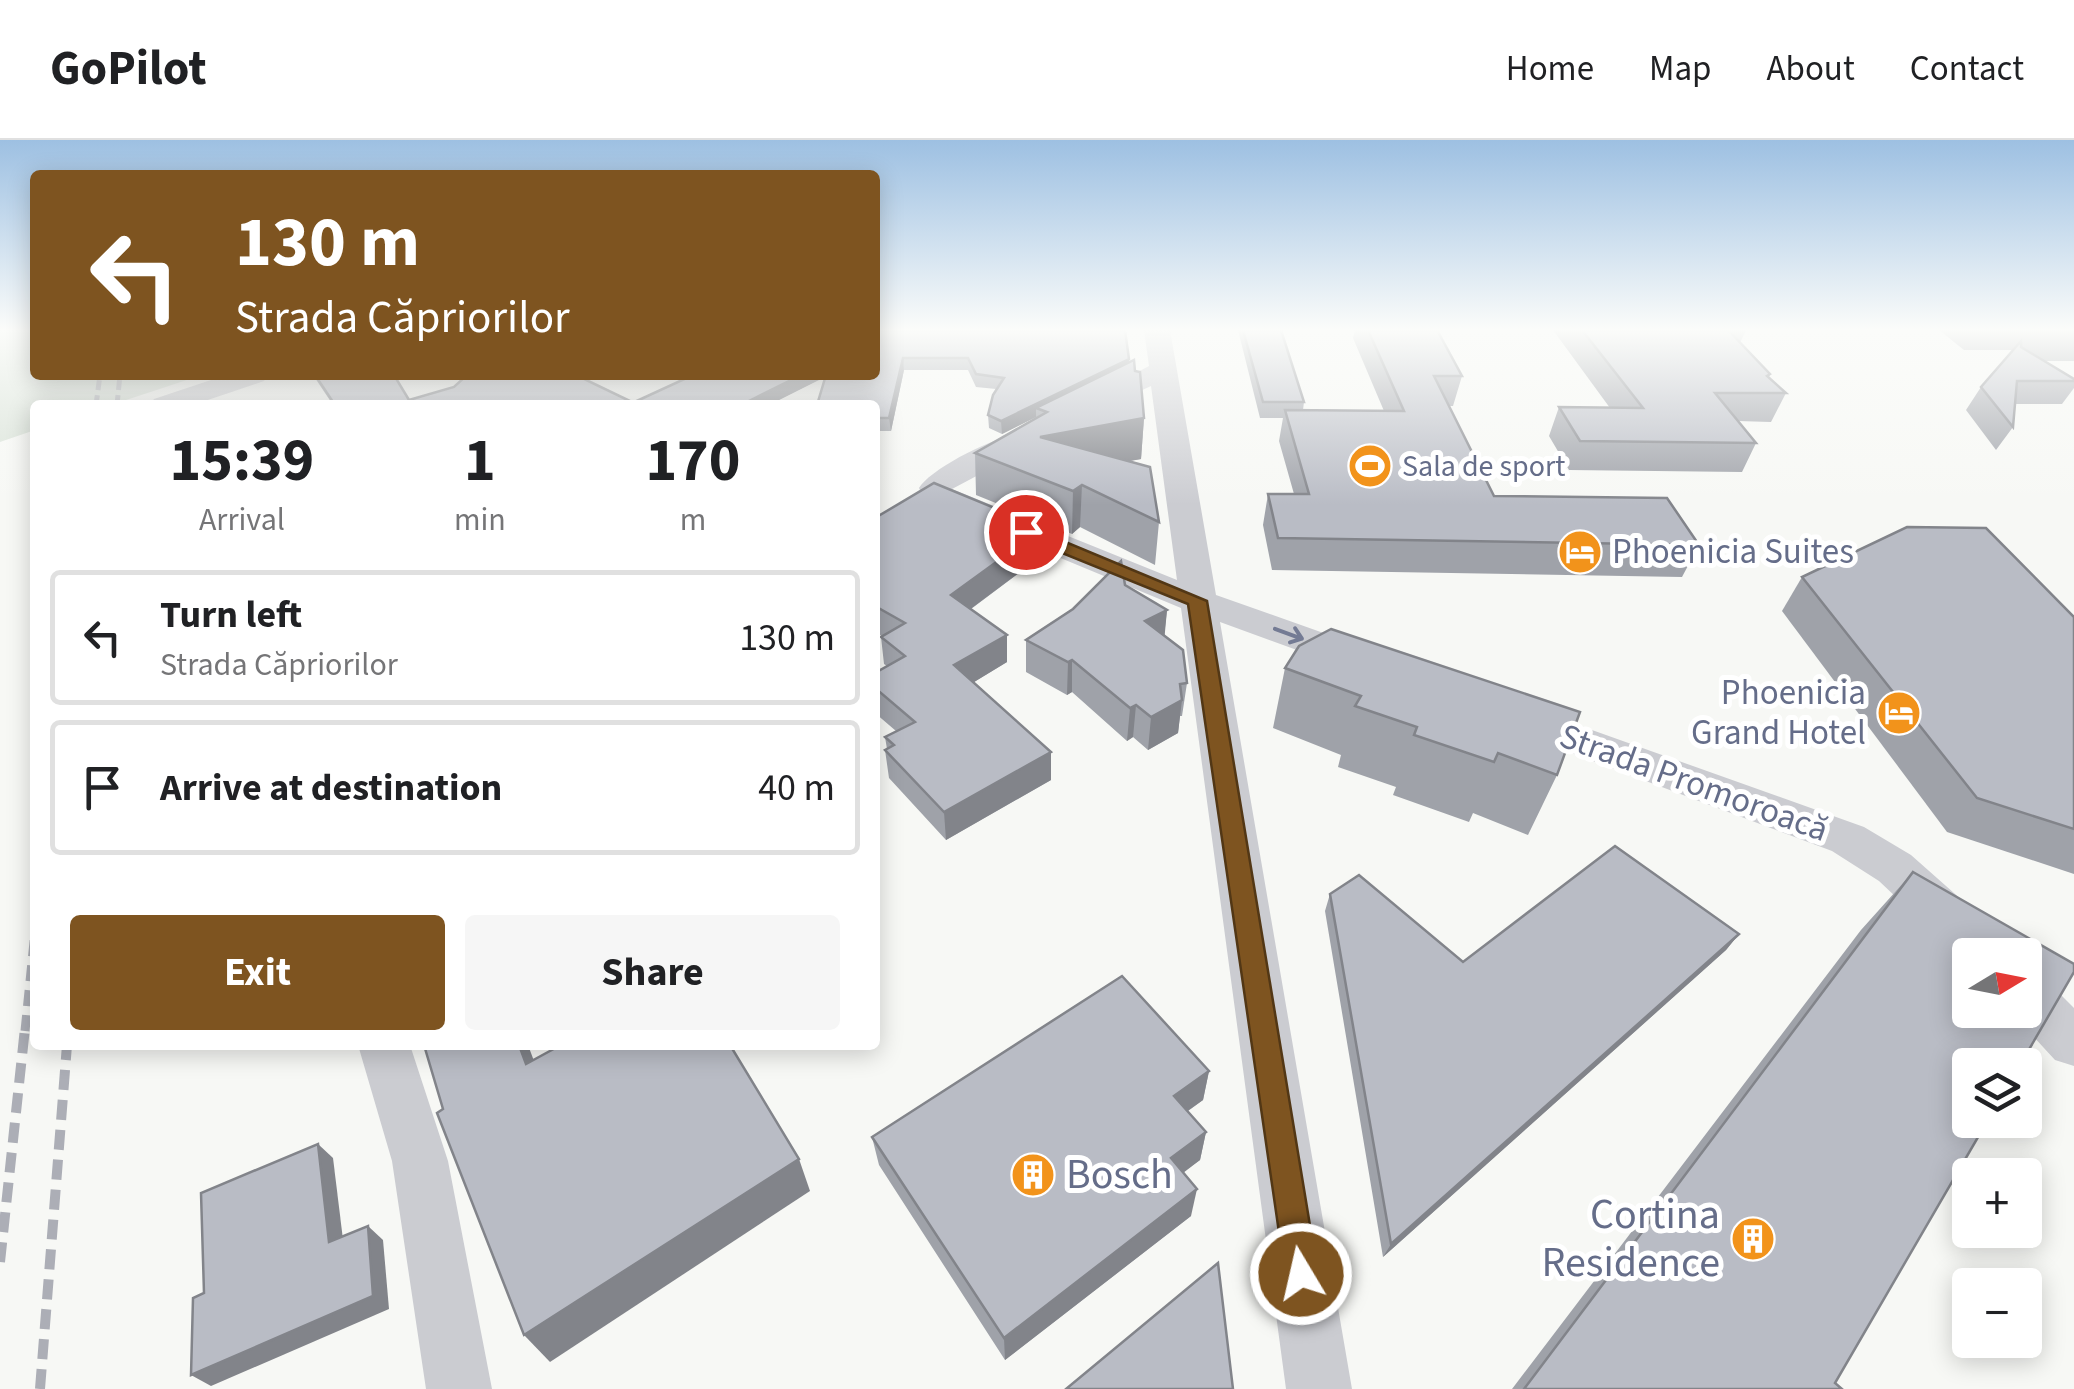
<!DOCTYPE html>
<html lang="en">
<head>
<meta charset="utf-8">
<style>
  :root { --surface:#fff; --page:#f6f6f6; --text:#202124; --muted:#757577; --line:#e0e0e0; --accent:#7e5420 }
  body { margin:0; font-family:"Source Sans 3",sans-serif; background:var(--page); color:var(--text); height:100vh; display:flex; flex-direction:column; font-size:38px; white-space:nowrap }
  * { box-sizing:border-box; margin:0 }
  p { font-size:32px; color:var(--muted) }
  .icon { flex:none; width:55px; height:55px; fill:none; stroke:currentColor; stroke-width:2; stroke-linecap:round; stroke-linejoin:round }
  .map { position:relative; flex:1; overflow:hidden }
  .details { position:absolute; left:30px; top:260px; width:850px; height:650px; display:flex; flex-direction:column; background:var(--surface); border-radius:10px; box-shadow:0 5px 25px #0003 }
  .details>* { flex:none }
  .hud { position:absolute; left:30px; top:30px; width:850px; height:210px; border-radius:10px; box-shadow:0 5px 25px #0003; background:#7e5420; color:#fff; overflow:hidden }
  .needle { width:65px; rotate:80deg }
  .buttons { position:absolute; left:1952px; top:798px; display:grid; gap:20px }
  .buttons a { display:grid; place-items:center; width:90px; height:90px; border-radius:10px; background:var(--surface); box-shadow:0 5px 25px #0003; font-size:50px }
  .pin { position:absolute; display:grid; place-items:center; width:85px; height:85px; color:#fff; margin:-42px; border:5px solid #fff; border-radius:50%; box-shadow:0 2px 10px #0007 }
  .me { position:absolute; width:110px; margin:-55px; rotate:351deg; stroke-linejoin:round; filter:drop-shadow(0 0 8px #0008) }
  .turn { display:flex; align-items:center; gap:35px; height:210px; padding:0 40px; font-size:45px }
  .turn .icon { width:130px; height:130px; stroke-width:2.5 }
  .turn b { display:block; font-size:70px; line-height:85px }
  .eta { display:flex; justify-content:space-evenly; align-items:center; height:170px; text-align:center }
  .eta b { font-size:60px; font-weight:700; line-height:70px }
  .cta { display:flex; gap:20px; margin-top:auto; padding:20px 40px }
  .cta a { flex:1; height:115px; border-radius:10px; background:var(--accent); color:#fff; font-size:40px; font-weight:700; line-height:115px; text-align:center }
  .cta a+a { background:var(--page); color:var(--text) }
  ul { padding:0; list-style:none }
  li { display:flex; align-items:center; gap:30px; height:135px; margin:0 20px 15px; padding:0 20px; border:5px solid var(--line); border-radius:10px }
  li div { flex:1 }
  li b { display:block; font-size:38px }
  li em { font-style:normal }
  header { display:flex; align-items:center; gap:60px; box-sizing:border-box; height:140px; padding:0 50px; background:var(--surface); border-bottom:2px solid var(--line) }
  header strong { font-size:48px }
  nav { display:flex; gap:55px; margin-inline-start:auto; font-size:35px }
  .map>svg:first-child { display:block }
  .green { fill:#d7e1d6 }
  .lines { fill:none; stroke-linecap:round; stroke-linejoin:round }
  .minor { fill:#cbccd1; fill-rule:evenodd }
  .rail-far2 { stroke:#acaeb6; stroke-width:5; stroke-dasharray:10 5; stroke-linecap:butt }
  .rail-far1 { stroke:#acaeb6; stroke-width:9; stroke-dasharray:16 9; stroke-linecap:butt }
  .rail { stroke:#acaeb6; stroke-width:10; stroke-dasharray:20 10; stroke-linecap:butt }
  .wall { fill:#9fa2a9 }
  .shaded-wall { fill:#82848a }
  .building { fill:#b9bcc5; stroke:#82848a; stroke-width:2.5; fill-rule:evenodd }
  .oneway { stroke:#747b94 }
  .route { fill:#7e5420; stroke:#523715; stroke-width:2.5 }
  .labels { text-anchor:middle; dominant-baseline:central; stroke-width:10; stroke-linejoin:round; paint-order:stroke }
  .far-poi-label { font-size:30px; fill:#656d89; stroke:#fff; text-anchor:start }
  .poi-label { font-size:35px; fill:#656d89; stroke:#fff; text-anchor:start }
  .street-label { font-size:35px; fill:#656d89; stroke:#fff }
  .near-poi-label { font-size:42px; fill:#656d89; stroke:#fff; text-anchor:start }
</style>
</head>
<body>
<header>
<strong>GoPilot</strong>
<nav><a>Home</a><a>Map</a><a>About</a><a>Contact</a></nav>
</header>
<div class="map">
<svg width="2074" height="1249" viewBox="0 0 2074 1249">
  <rect width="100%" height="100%" fill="#f7f8f5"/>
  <path class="green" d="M0,190H35V235H202L111,265H35V290L0,302Z"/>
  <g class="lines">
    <g class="minor">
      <path d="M1144,190H1170L1216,455L1377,512L1382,521L1377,530L1363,534L1220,482L1352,1249H1286L1181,468L926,362L919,348C931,327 1013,286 1037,292L1041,298L1037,304L952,349L1177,440L1151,246L1089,275L1074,266L1149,226Z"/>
      <path d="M226,235H268L264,241L193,265H149L154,259Z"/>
      <path d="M1519,564L1864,687L1911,715L2007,800L2015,815H1970V827L1879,741L1832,711L1505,588L1499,578L1505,568Z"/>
      <path d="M2025,830L2043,837L2074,868V926L2055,920L2009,870H2025Z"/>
      <path d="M358,905H410L448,1021L492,1249H426L392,1021Z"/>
    </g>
    <g class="rail-far2">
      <path d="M96,265L100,235"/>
      <path d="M117,265L120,235"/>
    </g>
    <path class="rail-far1" d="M25,891L35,792"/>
    <g class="rail">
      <path d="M0,1122L25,888"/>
      <path d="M40,1249L67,905"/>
    </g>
  </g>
  <g class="wall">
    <path d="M875,190L1129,219L1144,278L1141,319L1128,321L1159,382L1155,425L1080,387L1072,394L976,355L975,313L1036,277L1002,294L989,288L988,275L996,249L976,247L968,230H904L891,291H875V265L826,236L769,265H333L313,235H394L409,260L630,261L631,264Z"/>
    <path d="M1238,190H1281L1304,262L1303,270L1384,271L1353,198L1355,190H1437L1462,236L1453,266H1449L1494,356L1699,405L1682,437L1272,430L1263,385L1268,354H1294L1279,301L1283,278H1260Z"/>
    <path d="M1553,190H1746L1740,203L1770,234L1769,237L1786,253L1771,282L1738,281L1756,303L1742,332L1569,330L1549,296L1559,267L1610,268Z"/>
    <path d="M1939,190H2074V221H2044L2074,239V248L2062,264H2015L2013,287L1996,310L1966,270L1981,247L2014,210H1964Z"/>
    <path d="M875,378L1043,388V415L971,469L1007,495V522L974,542L1051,612V640L946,700L889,638L885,610L887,609L885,597L896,591L875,573V533L887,526L884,524L881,497L882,496L875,492Z"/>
    <path d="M1802,437L2074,477V734L1947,692L1782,471Z"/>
    <path d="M1125,445L1167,470L1164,496L1187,543L1182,576H1180L1178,593L1148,610L1133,597L1127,601L1072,552L1067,555L1026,532V500Z"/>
    <path d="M1299,506L1557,635L1528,695L1473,673L1469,682L1393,655L1396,647L1338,627L1341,615L1273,588L1285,528Z"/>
    <path d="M1913,732L1835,1243L1842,1249H1512L1861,790Z"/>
    <path d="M1330,754L1463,822L1739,794L1726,810L1383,1117L1325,771Z"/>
    <path d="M1209,931L1203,960L1188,971L1206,992L1200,1020L1183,1032L1191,1076L1005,1220L879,1025L872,997Z"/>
  </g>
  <g class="shaded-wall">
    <path d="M903,218L904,230L891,291L889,278Z"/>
    <path d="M1129,219L1128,232L1036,268V277L1002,294L1001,281Z"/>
    <path d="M801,235H829L769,265H741Z"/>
    <path d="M1144,278L1141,319L1040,338V297Z"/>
    <path d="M1082,345L1080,387L1072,394L1073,351Z"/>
    <path d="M1043,388V415L953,482L951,455Z"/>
    <path d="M1167,470L1164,502L1145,481Z"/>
    <path d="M1007,495V522L956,553L954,525Z"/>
    <path d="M1072,520V552L1067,555L1068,522Z"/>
    <path d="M1182,560L1178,593L1148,610L1151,577Z"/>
    <path d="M1136,565L1133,597L1127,601L1130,568Z"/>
    <path d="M1051,612V640L946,700L944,672Z"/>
    <path d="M1739,794L1726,810L1383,1117L1391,1104Z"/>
    <path d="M519,905H528L548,958L526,924Z"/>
    <path d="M1209,931L1203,960L1169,984L1174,956Z"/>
    <path d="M1206,992L1200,1020L1166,1046L1171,1018Z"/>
    <path d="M318,1004L333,1018L345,1116L329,1102Z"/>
    <path d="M799,1019L810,1051L550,1222L524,1195Z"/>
    <path d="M1197,1049L1191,1076L1005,1220L1004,1198Z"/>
    <path d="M368,1086L383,1100L389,1169L211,1246L191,1235Z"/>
  </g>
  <g class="building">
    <path d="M875,190H1125L1129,219L1001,281L988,275L993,255L1004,238L976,234L968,218H903L889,278H875V265H817L826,235H875Z"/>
    <path d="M1243,190H1281L1304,262H1263Z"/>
    <path d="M1368,190H1437L1462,236H1434L1494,356L1667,358L1699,405L1278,398L1268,354H1309L1285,270L1404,271Z"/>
    <path d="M1582,190H1728L1770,234L1767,236L1786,253H1715L1756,303L1580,301L1559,267L1643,268Z"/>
    <path d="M2021,201V207L2074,239V241H2017L2013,287L1981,247Z"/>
    <path d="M1134,220L1135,231L1140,232L1144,278L1040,297L1150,327L1159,382L1082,345L1073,351L975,313L1047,272L1036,268Z"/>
    <path d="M315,235H394L409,260L454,247L467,235H576L630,261L627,265H335Z"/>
    <path d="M693,235H710L717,238L718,235H801L741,265H628Z"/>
    <path d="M934,343L1043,388L951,455L1007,495L954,525L1051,612L944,672L885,610L894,605L885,597L915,582L875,548V533L905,516L881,497L905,483L875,466V378Z"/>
    <path d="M1907,387L1986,388L2074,477V689L1977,658L1802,437Z"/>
    <path d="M1121,421L1125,445L1167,470L1145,481L1183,510L1187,543L1180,544L1182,560L1151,577L1136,565L1130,568L1072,520L1068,522L1026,500L1073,469Z"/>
    <path d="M1331,489L1580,572L1557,635L1498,613L1494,622L1414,595L1417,587L1355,566L1361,556L1285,528L1299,506Z"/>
    <path d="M1615,706L1739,794L1391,1104L1330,754L1359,735L1463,822Z"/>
    <path d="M1913,732L2074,824V832L2020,925H1970V980H1988L1835,1243L1842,1249H1524ZM1970,815H2025V870H1970Z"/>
    <path d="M1122,836L1209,931L1174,956L1206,992L1171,1018L1197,1049L1004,1198L872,997Z"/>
    <path d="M424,905H519L526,924L561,905H730L799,1019L524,1195L437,973L443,969Z"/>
    <path d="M318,1004L329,1102L368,1086L373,1156L191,1235L193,1158L204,1153L201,1053Z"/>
    <path d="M1218,1123L1233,1249H1066Z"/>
  </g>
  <defs><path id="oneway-shaft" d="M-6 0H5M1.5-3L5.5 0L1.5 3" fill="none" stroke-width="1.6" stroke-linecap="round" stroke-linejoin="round" transform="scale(2.5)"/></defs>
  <use class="oneway" href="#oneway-shaft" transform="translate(1289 494) rotate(20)"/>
  <linearGradient id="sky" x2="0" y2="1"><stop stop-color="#9dc0e2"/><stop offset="0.52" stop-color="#fbfcfa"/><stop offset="1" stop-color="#fbfcfa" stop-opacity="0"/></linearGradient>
  <rect width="2074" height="365" fill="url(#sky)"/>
  <path class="route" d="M1020,388H1032L1207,461L1318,1134L1313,1146L1301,1151L1290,1146L1285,1134L1188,464L1020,396Z"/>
  <defs>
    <symbol id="stadium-disc" viewBox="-11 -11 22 22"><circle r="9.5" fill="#f2931b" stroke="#fff"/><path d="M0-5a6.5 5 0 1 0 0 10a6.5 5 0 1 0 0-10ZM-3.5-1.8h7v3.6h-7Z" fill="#fff"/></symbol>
    <symbol id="hotel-disc" viewBox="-11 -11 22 22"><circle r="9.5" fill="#f2931b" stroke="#fff"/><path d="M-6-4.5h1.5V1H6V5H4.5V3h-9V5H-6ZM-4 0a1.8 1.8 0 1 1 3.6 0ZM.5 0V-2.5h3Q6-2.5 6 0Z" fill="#fff"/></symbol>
    <symbol id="building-disc" viewBox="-11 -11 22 22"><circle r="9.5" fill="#f2931b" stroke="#fff"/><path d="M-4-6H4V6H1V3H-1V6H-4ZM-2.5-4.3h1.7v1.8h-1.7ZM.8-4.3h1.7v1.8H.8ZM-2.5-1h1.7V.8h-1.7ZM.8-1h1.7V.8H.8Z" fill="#fff"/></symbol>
  </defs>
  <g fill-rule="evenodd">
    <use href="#stadium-disc" x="1345" y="301" width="50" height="50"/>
    <use href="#hotel-disc" x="1555" y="387" width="50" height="50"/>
    <use href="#hotel-disc" x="1874" y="548" width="50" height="50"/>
    <use href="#building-disc" x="1008" y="1010" width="50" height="50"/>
    <use href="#building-disc" x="1728" y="1074" width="50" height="50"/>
  </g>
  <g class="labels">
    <g class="far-poi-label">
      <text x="1402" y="326">Sala de sport</text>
    </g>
    <g class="poi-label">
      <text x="1612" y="412">Phoenicia Suites</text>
      <text x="1866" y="553" text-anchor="end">Phoenicia<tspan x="1866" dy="40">Grand Hotel</tspan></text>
    </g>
    <g class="street-label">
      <text transform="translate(1694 643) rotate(20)">Strada Promoroacă</text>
    </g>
    <g class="near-poi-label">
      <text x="1066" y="1035">Bosch</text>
      <text x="1720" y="1075" text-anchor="end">Cortina<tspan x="1720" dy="48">Residence</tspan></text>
    </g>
  </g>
</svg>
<div class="buttons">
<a><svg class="needle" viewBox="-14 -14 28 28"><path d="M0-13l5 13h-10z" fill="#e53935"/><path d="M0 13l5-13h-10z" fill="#757577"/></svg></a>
<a><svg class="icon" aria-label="layers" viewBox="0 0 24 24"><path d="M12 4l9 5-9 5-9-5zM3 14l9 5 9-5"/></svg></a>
<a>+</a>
<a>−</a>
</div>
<div class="pin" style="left:1026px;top:392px;background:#d93025"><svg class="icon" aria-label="arrive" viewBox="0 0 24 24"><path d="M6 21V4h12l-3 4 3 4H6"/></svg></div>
<svg class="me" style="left:1301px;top:1134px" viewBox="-20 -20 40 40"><circle r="17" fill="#7e5420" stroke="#fff" stroke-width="3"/><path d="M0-11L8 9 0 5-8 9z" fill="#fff"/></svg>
<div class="hud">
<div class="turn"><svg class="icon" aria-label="left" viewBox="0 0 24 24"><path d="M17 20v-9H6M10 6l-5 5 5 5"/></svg><div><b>130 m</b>Strada Căpriorilor</div></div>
</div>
<section class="details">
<div class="eta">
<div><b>15:39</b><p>Arrival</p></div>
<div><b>1</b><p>min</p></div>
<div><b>170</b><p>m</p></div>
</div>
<ul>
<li><svg class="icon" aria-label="left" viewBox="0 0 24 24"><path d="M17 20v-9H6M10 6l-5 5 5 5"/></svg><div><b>Turn left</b><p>Strada Căpriorilor</p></div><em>130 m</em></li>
<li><svg class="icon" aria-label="arrive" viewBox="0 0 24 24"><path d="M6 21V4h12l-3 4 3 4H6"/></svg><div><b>Arrive at destination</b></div><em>40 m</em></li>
</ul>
<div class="cta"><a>Exit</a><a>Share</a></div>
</section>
</div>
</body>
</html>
